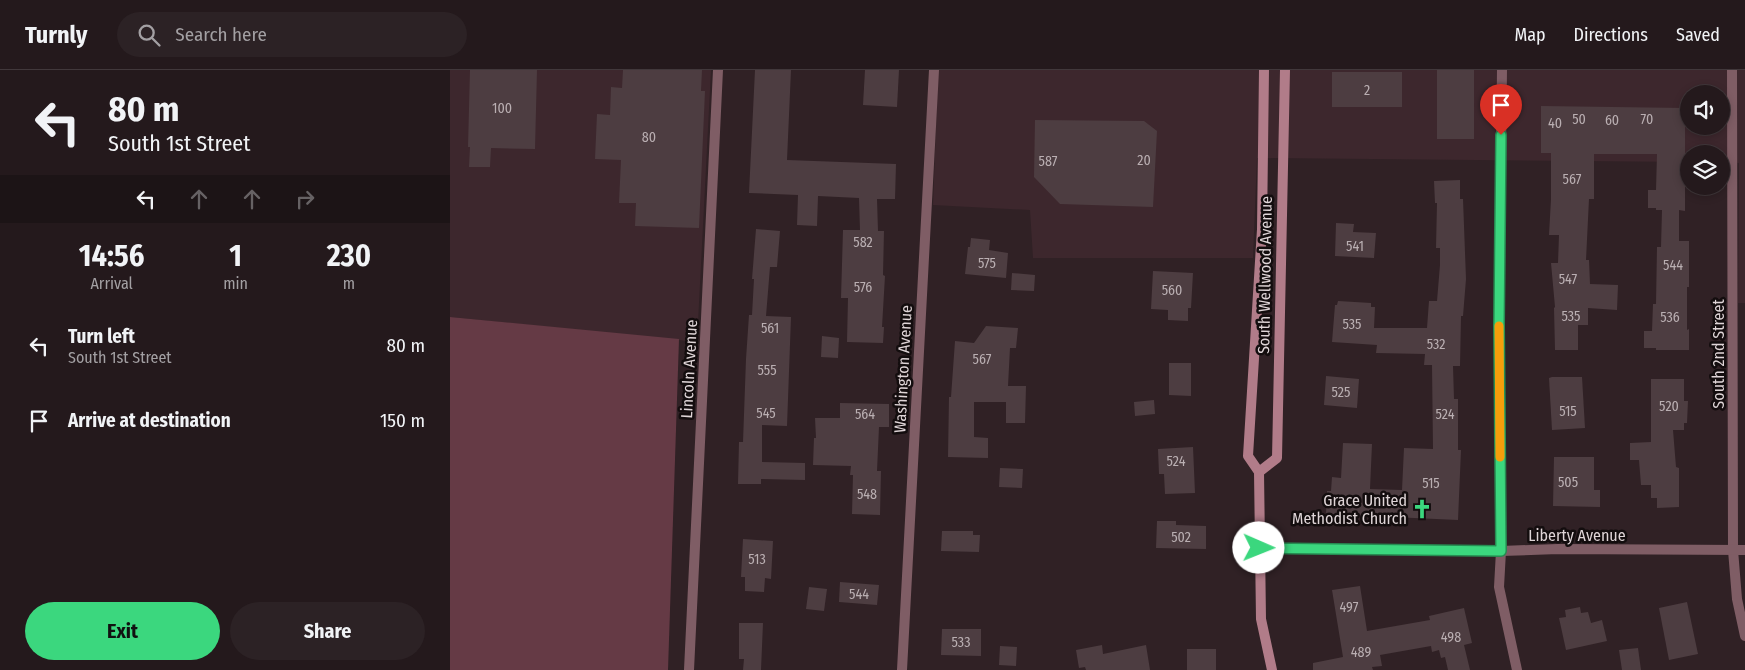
<!DOCTYPE html>
<html lang="en">
<head>
<meta charset="utf-8">
<style>
  :root { --surface:#24191c; --page:#2c2225; --text:#f1f3f6; --muted:#a3a0a3; --line:#41383b; --accent:#3bd77e }
  body { margin:0; font-family:"Fira Sans Condensed",sans-serif; background:var(--page); color:var(--text); height:100vh; display:flex; flex-direction:column; font-size:19px; white-space:nowrap }
  * { box-sizing:border-box; margin:0 }
  p { font-size:16px; color:var(--muted) }
  .icon { flex:none; width:28px; height:28px; fill:none; stroke:currentColor; stroke-width:2; stroke-linecap:round; stroke-linejoin:round }
  .map { position:relative; flex:1; overflow:hidden }
  .details { display:flex; flex-direction:column; background:var(--surface); width:450px }
  .details>* { flex:none }
  .top-card { background:#24191c; color:var(--text); overflow:hidden }
  .fabs { position:absolute; left:1230px; top:15px; display:grid; gap:10px }
  .fabs a { display:grid; place-items:center; width:50px; height:50px; border-radius:50%; background:var(--surface); box-shadow:0 2px 8px #0003,0 0 0 1px var(--line); font-size:25px }
  .pin { position:absolute; display:grid; place-items:center; width:42px; height:42px; color:#fff; margin:-51px -21px; border-radius:50% 50% 50% 0; rotate:-45deg; box-shadow:0 0 5px #0007 }
  .pin .icon { rotate:45deg }
  .me { position:absolute; width:55px; margin:-28px; rotate:91deg; stroke-linejoin:round; filter:drop-shadow(0 0 4px #0008) }
  .turn { display:flex; align-items:center; gap:18px; height:105px; padding:0 25px; font-size:22px }
  .turn .icon { width:65px; height:65px; stroke-width:2.5 }
  .turn b { display:block; font-size:35px; line-height:42px }
  .lanes { display:flex; align-items:center; height:48px; padding:0 25px; background:#0003; justify-content:center; gap:25px; direction:ltr }
  .lanes .off { opacity:.35 }
  .eta { display:flex; justify-content:space-evenly; align-items:center; height:85px; text-align:center }
  .eta b { font-size:30px; font-weight:700; line-height:35px }
  .cta { display:flex; gap:10px; margin-top:auto; padding:10px 25px }
  .cta a { flex:1; height:58px; border-radius:30px; background:var(--accent); color:#111; font-size:20px; font-weight:700; line-height:58px; text-align:center }
  .cta a+a { background:var(--page); color:var(--text) }
  ul { padding:0; list-style:none }
  li { display:flex; align-items:center; gap:15px; height:75px; padding:0 25px }
  li div { flex:1 }
  li b { display:block; font-size:19px }
  li em { font-style:normal }
  header { display:flex; align-items:center; gap:30px; box-sizing:border-box; height:70px; padding:0 25px; background:var(--surface); border-bottom:1px solid var(--line) }
  header strong { font-size:24px }
  nav { display:flex; gap:28px; margin-inline-start:auto; font-size:18px }
  .search { width:350px; height:45px; background:var(--page); display:flex; align-items:center; gap:12px; box-sizing:border-box; padding:0 18px; border-radius:28px; color:var(--muted); font-size:19px }
  main { display:flex; flex:1; min-height:0 }
  .map>svg:first-child { display:block }
  .built { fill:#3d272d; fill-rule:evenodd }
  .green { fill:#653a45 }
  .building { fill:#4d3d41 }
  .lines { fill:none; stroke-linecap:round; stroke-linejoin:round }
  .minor { stroke:#7f5d65; stroke-width:10 }
  .secondary { stroke:#b17c89; stroke-width:10 }
  .route-casing { stroke:#268c52; stroke-width:12 }
  .route { stroke:#3bd77e; stroke-width:9 }
  .slow { stroke:#f59e0b; stroke-width:9 }
  .labels { text-anchor:middle; dominant-baseline:central; stroke-width:5; stroke-linejoin:round; paint-order:stroke }
  .number-label { font-size:14px; fill:#baafb2 }
  .street-label { font-size:16px; fill:#dfd5d7; stroke:#130d0e }
  .poi-label { font-size:16px; fill:#dfd5d7; stroke:#130d0e; text-anchor:end }
</style>
</head>
<body>
<header>
<strong>Turnly</strong>
<div class="search"><svg class="icon" aria-label="search" viewBox="0 0 24 24"><circle cx="10" cy="10" r="6"/><path d="M15 15l6 6"/></svg>Search here</div>
<nav><a>Map</a><a>Directions</a><a>Saved</a></nav>
</header>
<main>
<section class="details">
<div class="top-card">
<div class="turn"><svg class="icon" aria-label="left" viewBox="0 0 24 24"><path d="M17 20v-9H6M10 6l-5 5 5 5"/></svg><div><b>80 m</b>South 1st Street</div></div>
<div class="lanes"><svg class="icon" aria-label="left" viewBox="0 0 24 24"><path d="M17 20v-9H6M10 6l-5 5 5 5"/></svg><svg class="icon off" aria-label="ahead" viewBox="0 0 24 24"><path d="M12 20V5M6 11l6-6 6 6"/></svg><svg class="icon off" aria-label="ahead" viewBox="0 0 24 24"><path d="M12 20V5M6 11l6-6 6 6"/></svg><svg class="icon off" aria-label="right" viewBox="0 0 24 24"><path d="M7 20v-9h11M14 6l5 5-5 5"/></svg></div>
</div>
<div class="eta">
<div><b>14:56</b><p>Arrival</p></div>
<div><b>1</b><p>min</p></div>
<div><b>230</b><p>m</p></div>
</div>
<ul>
<li><svg class="icon" aria-label="left" viewBox="0 0 24 24"><path d="M17 20v-9H6M10 6l-5 5 5 5"/></svg><div><b>Turn left</b><p>South 1st Street</p></div><em>80 m</em></li>
<li><svg class="icon" aria-label="arrive" viewBox="0 0 24 24"><path d="M6 21V4h12l-3 4 3 4H6"/></svg><div><b>Arrive at destination</b></div><em>150 m</em></li>
</ul>
<div class="cta"><a>Exit</a><a>Share</a></div>
</section>
<div class="map">
<svg width="1295" height="600" viewBox="0 0 1295 600">
  <rect width="100%" height="100%" fill="#302125"/>
  <g class="built">
    <path d="M0,0H261L247,272L0,247Z"/>
    <path d="M488,0H1295V233H1288L1289,93L1271,92V84H1239V92L807,88L803,188H583L580,140L483,135ZM1239,24H1271V56H1239Z"/>
  </g>
  <path class="green" d="M0,247L229,269L218,600H0Z"/>
  <g class="building">
    <path d="M20,0H87L85,79L41,78L40,97H19L20,77H18Z"/>
    <path d="M173,0H252L251,21H255L249,158L185,156L186,133H169L171,90L145,89L147,44L160,45L161,17L172,18Z"/>
    <path d="M305,0H341L337,90L446,94L445,129H427L428,161H434L433,205L435,206L432,257H434L433,273L397,272L398,228H391L393,160H410L409,128L368,126L367,156L347,155L348,125L299,123Z"/>
    <path d="M415,0H449L447,37L413,35Z"/>
    <rect x="987" y="0" width="37" height="69"/>
    <rect x="882" y="2" width="70" height="35"/>
    <path d="M1091,36L1235,38V141L1229,140V171H1239V217H1237V260L1239,259V280H1206V278H1194V261H1202L1203,234H1206L1207,177H1211L1212,140H1206V138H1198V120H1206L1207,84H1144V129H1139L1136,190H1139L1140,214L1168,215L1167,240L1138,238V255H1128V280H1105L1104,238L1105,237L1101,193H1108L1109,165H1099L1101,129V83H1091Z"/>
    <path d="M585,50L694,51L707,61L703,137L610,134L584,107Z"/>
    <path d="M1010,110V129H1013L1016,209L1013,246H1011L1010,296H1003L1004,329H1008V380H1011L1008,450L876,444L877,421H881L882,407L891,408L893,373L922,374L920,419L952,420L954,378L983,379L982,295H974L975,284L926,283L927,275L882,272L885,235H887L888,231L921,233V237H925L924,258H977L979,231H987L990,195V178H986L987,133H985L984,111Z"/>
    <path d="M886,153L904,154L903,162L926,163L924,188L885,186Z"/>
    <path d="M306,159L330,161L327,197H320L316,246L341,247L337,356L312,355V392L355,393V410L311,409V414H288L289,372H293L296,289L299,245H302L304,209H302Z"/>
    <path d="M521,168L540,170L539,180L558,183L556,208L515,204L518,177H520Z"/>
    <path d="M703,201L743,203L741,238H738V251L718,250V240L701,239Z"/>
    <path d="M562,203L585,205L584,221L561,220Z"/>
    <path d="M536,256L568,258L566,278H560L558,316H576L575,353H556V332H524V367L538,368V388L498,387L499,327H501L505,271L524,273Z"/>
    <path d="M372,266L389,268L388,288L371,287Z"/>
    <path d="M719,293H741V326L719,325Z"/>
    <path d="M876,306L909,309L907,338L874,335Z"/>
    <path d="M1102,307H1132L1135,358L1102,360L1099,308Z"/>
    <path d="M1201,309H1234V331H1238L1237,353H1234V360H1223L1226,397L1229,398V437L1207,438V428H1201V415H1191L1189,390H1180V373L1201,372Z"/>
    <path d="M704,330L705,344L685,346L684,332Z"/>
    <path d="M390,333L439,334V357H429L427,401H431L430,445L402,444L403,405H400L401,396L363,395L364,368H366L365,348H390Z"/>
    <path d="M743,377L745,423L715,424L714,404H709L708,379Z"/>
    <path d="M1104,387H1144V420H1150V437L1103,436Z"/>
    <path d="M550,398L573,399L572,418L549,417Z"/>
    <path d="M707,451H726V455L756,456V479L706,478Z"/>
    <path d="M492,461H523V465H530L529,482L491,481Z"/>
    <path d="M293,469L323,471L321,509L315,508L314,522L295,521V507H291Z"/>
    <path d="M390,512L429,515L427,535L389,532Z"/>
    <path d="M910,516L917,561L980,550L979,546L1014,538L1022,573L1014,575L1020,600H998L995,587L991,588L989,580L982,582L981,576L930,585L932,596L922,597L923,600H863V593L893,587L882,520Z"/>
    <path d="M359,517L377,519L374,541L356,539Z"/>
    <path d="M1237,532L1248,584L1219,590L1209,538Z"/>
    <path d="M1130,537L1131,543L1138,542L1141,553L1152,550L1157,571L1116,580L1109,548L1116,547L1115,540Z"/>
    <path d="M289,553H313L311,600H293L294,589H289Z"/>
    <path d="M492,559H531V586L491,585Z"/>
    <path d="M652,575L653,584L696,575L700,600H636L635,597L629,598L626,580Z"/>
    <path d="M550,576L567,577L566,596L549,595Z"/>
    <path d="M1188,578L1191,600H1172L1169,580Z"/>
    <rect x="737" y="579" width="29" height="21"/>
  </g>
  <g class="lines">
    <g class="minor">
      <path d="M1052,0L1049,255L1051,481L1049,517L1067,600"/>
      <path d="M1282,0L1283,480L1287,529L1295,566"/>
      <path d="M809,478L1051,481L1108,479L1295,480"/>
      <path d="M239,600L268,0"/>
      <path d="M452,600L484,0"/>
    </g>
    <g class="secondary">
      <path d="M814,0L812,159L798,386L809,402L811,549L822,600"/>
      <path d="M809,402L827,388L835,0"/>
    </g>
  </g>
  <g class="lines">
    <defs>
      <path id="route" d="M809,478L1051,481L1049,255L1051,65"/>
    </defs>
    <use href="#route" class="route-casing"/>
    <use href="#route" class="route"/>
    <path class="slow" d="M1049,256L1050,387"/>
  </g>
  <defs>
    <symbol id="church-bare" viewBox="-9 -9 18 18"><path d="M-1.2-6h2.4v3.5h3.3v2.4h-3.3V6h-2.4V-.1h-3.3v-2.4h3.3Z" fill="#3bd77e" stroke="#130d0e" stroke-width="2.5" paint-order="stroke"/></symbol>
  </defs>
  <g fill-rule="evenodd">
    <use href="#church-bare" x="958" y="425" width="28" height="28"/>
  </g>
  <g class="labels">
    <g class="number-label">
      <text x="917" y="20">2</text>
      <text x="52" y="38">100</text>
      <text x="1129" y="49">50</text>
      <text x="1197" y="49">70</text>
      <text x="1162" y="50">60</text>
      <text x="1105" y="53">40</text>
      <text x="199" y="67">80</text>
      <text x="694" y="90">20</text>
      <text x="598" y="91">587</text>
      <text x="1122" y="109">567</text>
      <text x="413" y="172">582</text>
      <text x="905" y="176">541</text>
      <text x="537" y="193">575</text>
      <text x="1223" y="195">544</text>
      <text x="1118" y="209">547</text>
      <text x="413" y="217">576</text>
      <text x="722" y="220">560</text>
      <text x="1121" y="246">535</text>
      <text x="1220" y="247">536</text>
      <text x="902" y="254">535</text>
      <text x="320" y="258">561</text>
      <text x="986" y="274">532</text>
      <text x="532" y="289">567</text>
      <text x="317" y="300">555</text>
      <text x="891" y="322">525</text>
      <text x="1219" y="336">520</text>
      <text x="1118" y="341">515</text>
      <text x="316" y="343">545</text>
      <text x="415" y="344">564</text>
      <text x="995" y="344">524</text>
      <text x="726" y="391">524</text>
      <text x="1118" y="412">505</text>
      <text x="981" y="413">515</text>
      <text x="417" y="424">548</text>
      <text x="731" y="467">502</text>
      <text x="307" y="489">513</text>
      <text x="409" y="524">544</text>
      <text x="899" y="537">497</text>
      <text x="1001" y="567">498</text>
      <text x="511" y="572">533</text>
      <text x="911" y="582">489</text>
    </g>
    <g class="street-label">
      <text transform="translate(815 205) rotate(-89)">South Wellwood Avenue</text>
      <text transform="translate(1268 284) rotate(-90)">South 2nd Street</text>
      <text transform="translate(239 299) rotate(-87)">Lincoln Avenue</text>
      <text transform="translate(453 299) rotate(-87)">Washington Avenue</text>
      <text x="1127" y="465">Liberty Avenue</text>
    </g>
    <g class="poi-label">
      <text x="957" y="430">Grace United<tspan x="957" dy="18">Methodist Church</tspan></text>
    </g>
  </g>
</svg>
<div class="fabs">
<a><svg class="icon" aria-label="sound" viewBox="0 0 24 24"><path d="M4 9h4l5-4v14l-5-4H4zM17 9q2 3 0 6"/></svg></a>
<a><svg class="icon" aria-label="layers" viewBox="0 0 24 24"><path d="M12 4l9 5-9 5-9-5zM3 14l9 5 9-5"/></svg></a>
</div>
<div class="pin" style="left:1051px;top:65px;background:#d93025"><svg class="icon" aria-label="arrive" viewBox="0 0 24 24"><path d="M6 21V4h12l-3 4 3 4H6"/></svg></div>
<svg class="me" style="left:809px;top:478px" viewBox="-20 -20 40 40"><circle r="19" fill="#fff"/><path d="M0-13L10 11 0 6-10 11z" fill="#3bd77e"/></svg>
</div>
</main>
</body>
</html>
